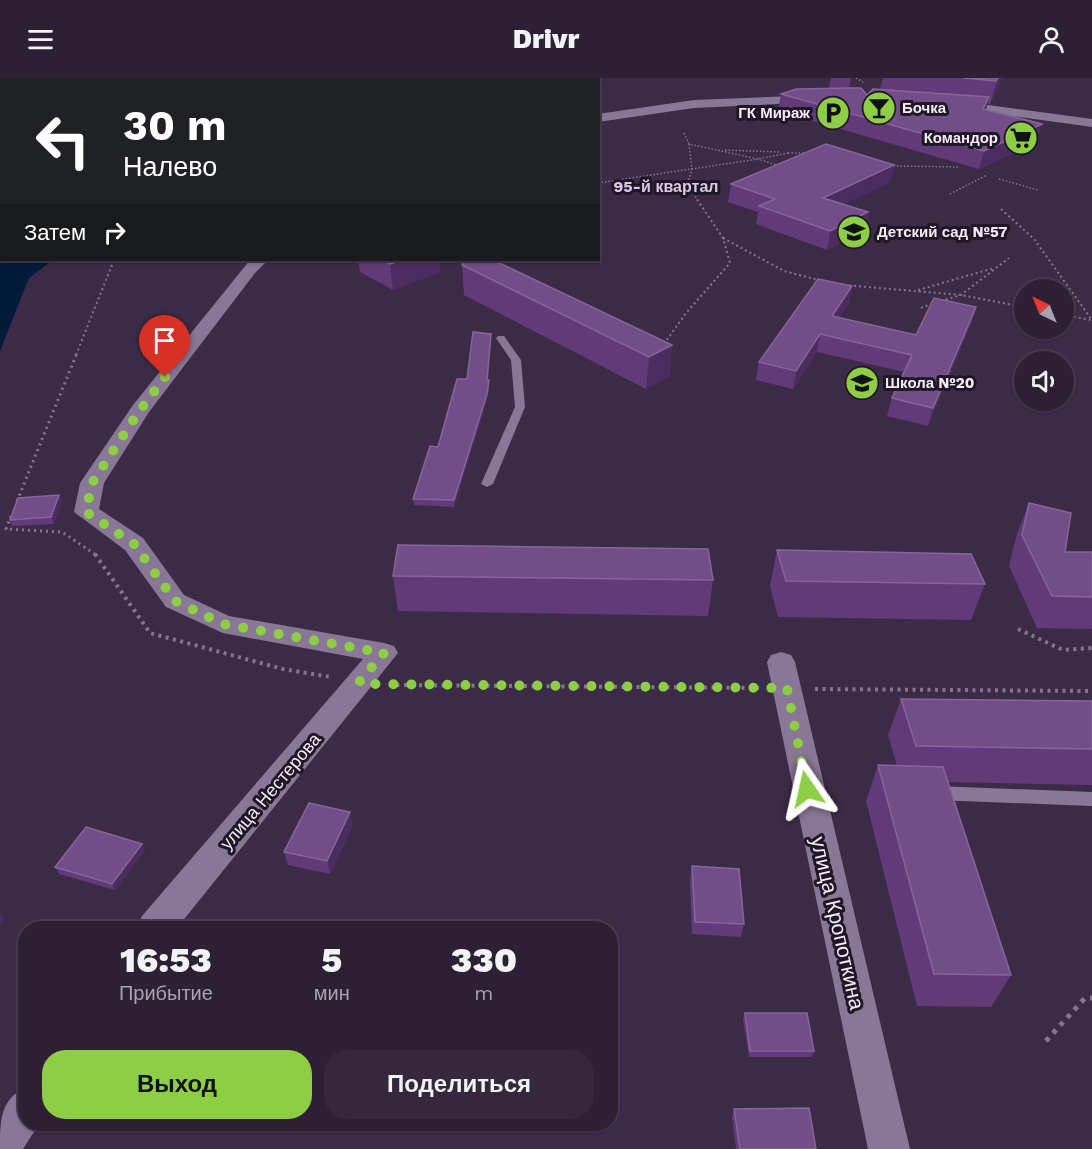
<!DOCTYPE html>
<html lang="ru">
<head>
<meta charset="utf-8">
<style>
  :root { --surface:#2d2035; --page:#35283d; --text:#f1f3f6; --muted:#a7a3ad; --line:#483e50; --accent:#8dce44 }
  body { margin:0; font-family:"Work Sans",sans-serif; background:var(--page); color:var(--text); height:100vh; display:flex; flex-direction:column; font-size:22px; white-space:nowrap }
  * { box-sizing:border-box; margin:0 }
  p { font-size:20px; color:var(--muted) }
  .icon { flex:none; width:33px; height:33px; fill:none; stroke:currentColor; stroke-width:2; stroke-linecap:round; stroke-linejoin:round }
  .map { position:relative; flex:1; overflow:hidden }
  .panel { position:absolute; left:18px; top:843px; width:600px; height:210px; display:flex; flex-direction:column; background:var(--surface); border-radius:24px; box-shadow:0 2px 4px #0004,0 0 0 2px var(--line) }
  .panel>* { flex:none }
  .guide { position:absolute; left:0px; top:0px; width:600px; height:183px; box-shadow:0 2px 4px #0004,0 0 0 2px var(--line); background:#202124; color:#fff; overflow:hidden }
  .needle { width:39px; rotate:317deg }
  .controls { position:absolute; left:1014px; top:201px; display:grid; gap:12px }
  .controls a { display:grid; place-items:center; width:60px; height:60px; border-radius:50%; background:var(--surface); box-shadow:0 2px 4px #0004,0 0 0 2px var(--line); font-size:30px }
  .pin { position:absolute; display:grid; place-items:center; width:51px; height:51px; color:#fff; margin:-62px -26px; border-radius:50% 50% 50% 0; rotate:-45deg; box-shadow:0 0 6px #0007 }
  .pin .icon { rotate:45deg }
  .me { position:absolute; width:66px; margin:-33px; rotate:349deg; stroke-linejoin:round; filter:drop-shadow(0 0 4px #0008) }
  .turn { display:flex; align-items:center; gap:21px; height:126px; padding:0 24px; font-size:27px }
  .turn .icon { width:78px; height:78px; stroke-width:2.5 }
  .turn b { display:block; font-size:42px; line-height:51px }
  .then { display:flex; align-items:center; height:57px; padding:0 24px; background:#0003; gap:12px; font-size:22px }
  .eta { display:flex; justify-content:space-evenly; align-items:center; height:102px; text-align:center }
  .eta b { font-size:36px; font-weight:800; line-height:42px }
  .action { display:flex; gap:12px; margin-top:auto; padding:12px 24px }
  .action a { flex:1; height:69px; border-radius:24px; background:var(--accent); color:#111; font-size:24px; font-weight:800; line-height:69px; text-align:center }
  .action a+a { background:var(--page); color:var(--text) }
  header { display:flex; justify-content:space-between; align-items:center; height:78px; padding:0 24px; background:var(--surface); font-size:27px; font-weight:800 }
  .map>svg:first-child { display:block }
  .water { fill:#001b3a }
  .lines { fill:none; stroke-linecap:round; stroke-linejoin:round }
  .stream { fill:#001b3a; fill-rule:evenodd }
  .path-far4 { stroke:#84768e; stroke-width:1.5; stroke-dasharray:1.5 2; stroke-linecap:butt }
  .path-far3 { stroke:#84768e; stroke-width:2; stroke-dasharray:2 3; stroke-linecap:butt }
  .path-far2 { stroke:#84768e; stroke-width:3; stroke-dasharray:2 4; stroke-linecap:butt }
  .path-far1 { stroke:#84768e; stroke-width:4; stroke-dasharray:3 4.5; stroke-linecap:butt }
  .path { stroke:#84768e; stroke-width:5; stroke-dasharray:4.5 6; stroke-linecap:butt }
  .lane { fill:#897797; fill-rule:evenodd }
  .street { fill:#897797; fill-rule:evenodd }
  .wall { fill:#623a7a }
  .shaded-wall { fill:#4c2c60 }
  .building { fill:#724d88; stroke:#86669a; stroke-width:1.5 }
  .route { stroke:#8dce44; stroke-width:10; stroke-dasharray:0 18 }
  .labels { text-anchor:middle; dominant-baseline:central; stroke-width:6; stroke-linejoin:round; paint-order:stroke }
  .far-poi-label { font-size:15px; font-weight:bold; fill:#f4eafc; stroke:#1f1824; text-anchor:start }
  .far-neighbourhood-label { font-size:16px; font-weight:bold; fill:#dbc7ea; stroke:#1f1824 }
  .street-label { font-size:18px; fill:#f4eafc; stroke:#1f1824 }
  .near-street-label { font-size:21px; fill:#f4eafc; stroke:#1f1824 }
</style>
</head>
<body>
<header><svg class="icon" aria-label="menu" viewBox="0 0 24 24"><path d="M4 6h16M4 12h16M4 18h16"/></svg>Drivr<svg class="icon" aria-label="person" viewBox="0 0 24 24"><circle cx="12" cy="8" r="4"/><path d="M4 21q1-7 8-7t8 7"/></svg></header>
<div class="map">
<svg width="1092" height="1071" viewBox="0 0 1092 1071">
  <rect width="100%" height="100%" fill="#3c2b47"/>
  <path class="water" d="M0,0L181,1L2,2V182H53L29,200L0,273Z"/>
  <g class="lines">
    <path class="stream" d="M239,0H244L241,2H236Z"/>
    <g class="path-far4">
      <path d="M856,0L863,4"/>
      <path d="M305,2L308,0"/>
      <path d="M684,55L689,66L758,81L788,75"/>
      <path d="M689,66L692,92L687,106L697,121"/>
      <path d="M725,72L780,74"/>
      <path d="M788,75H807"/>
      <path d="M890,88L960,89"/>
      <path d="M999,101L1038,112"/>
      <path d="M598,105L758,81L776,87"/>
      <path d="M950,116L987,97"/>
    </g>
    <g class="path-far3">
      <path d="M1001,131L1034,161L1092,242"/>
      <path d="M723,160L784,193L822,203"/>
      <path d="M844,207L961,217L1024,229"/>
      <path d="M918,212L994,190"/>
      <path d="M941,223L961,217L1009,180"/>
      <path d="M921,230L934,225"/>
      <path d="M1064,237L1091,242"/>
      <path d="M664,266L686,235L730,185L723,160L696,120"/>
      <path d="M76,277L114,182"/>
    </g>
    <g class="path-far2">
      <path d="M17,423L77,275"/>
      <path d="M11,438L6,451L62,454L96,477"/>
    </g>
    <g class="path-far1">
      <path d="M95,476L150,555L283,591L331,599"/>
      <path d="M1018,551L1063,572L1092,570"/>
      <path d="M389,607L759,610"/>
      <path d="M815,611L1092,613"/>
    </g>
    <path class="path" d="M1046,963L1085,920H1092"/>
    <g class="lane">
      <path d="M498,258H504L521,282L525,329L493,406L487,409L481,406L515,329L511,282L496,260Z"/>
      <path d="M935,708L1092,714V728L935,722L929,720L927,715L929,710Z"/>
    </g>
    <g class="street">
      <path d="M816,17L822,21L820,24L694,30L598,44V36L694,22Z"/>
      <path d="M950,22L1092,41V49L946,29V23Z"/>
      <path d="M250,182H268L255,195L149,334L104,405L99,431L143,460L184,517L229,538L384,565L394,568L398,575L177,850H137L142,838L363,581L223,555L166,529L125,472L74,434L80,405L133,327Z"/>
      <path d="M781,574L791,577L795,584L910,1071H868L767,584L771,577Z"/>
      <path d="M26,1009V1046H39L23,1071H0C0,1042 0,1022 26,1009Z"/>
    </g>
  </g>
  <g class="wall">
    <path d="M831,0H851L849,10L867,17L880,11L883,0H1002L1000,5L990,26L987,25L986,32L1036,64L979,91L778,33L781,16L829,10Z"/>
    <path d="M894,87L890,104L844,126L868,134L864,153L827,172L756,146L758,134L728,124L731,106Z"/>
    <path d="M358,182H439L440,194L393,212L360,194Z"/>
    <path d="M462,187L672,267L669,299L646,311L464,217Z"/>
    <path d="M852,208L849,225L839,240L916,257L976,229L971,246L928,348L887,338L892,320L904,294L817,274L793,311L756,302L759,284Z"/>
    <path d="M491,256L488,302L489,308L487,322L454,429L414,427L413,421Z"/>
    <path d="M59,417L62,423L54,446L12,448L10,442Z"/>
    <path d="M1029,425L1065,474H1092V551L1037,550L1009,488L1017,456Z"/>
    <path d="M777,472L985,506L971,542L778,539L770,508Z"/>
    <path d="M393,498L713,502L708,538L398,533Z"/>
    <path d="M901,621L1092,623V707L948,704L1011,897L991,929L917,928L866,723L878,687L897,688L888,657Z"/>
    <path d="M353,747L330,796L288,787L284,774Z"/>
    <path d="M142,766L145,772L115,812L59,796L55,789Z"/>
    <path d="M692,788L744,846L741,859L692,856L690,801Z"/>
    <path d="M745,935L814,973L812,979H749L743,941Z"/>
    <path d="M734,1031L816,1071H736L732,1039Z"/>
  </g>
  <g class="shaded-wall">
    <path d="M998,0H1002L1000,5L990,26Z"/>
    <path d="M989,19L985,36L983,31Z"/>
    <path d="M1042,46L1036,64L979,91L984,73Z"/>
    <path d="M894,87L890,104L820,138L823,120Z"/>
    <path d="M868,134L864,153L827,172L830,153Z"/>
    <path d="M403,182H439L440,194L393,212L390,186Z"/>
    <path d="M852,208L849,225L829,256L832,238Z"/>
    <path d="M976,229L971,246L928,348L933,330Z"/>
    <path d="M491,256V262L487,308V302Z"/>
    <path d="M820,256L817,274L793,311L796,293Z"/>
    <path d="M672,267L669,299L646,311L649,279Z"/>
    <path d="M489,302V308L487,322L454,429V422Z"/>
    <path d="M59,417L62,423L54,446L51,439Z"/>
    <path d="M350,734L353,747L330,796L327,783Z"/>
    <path d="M142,766L145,772L115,812L112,806Z"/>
    <path d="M0,834L4,840L0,847Z"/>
  </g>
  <g class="building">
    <path d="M397,0H559L563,2H391Z"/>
    <path d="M963,0H998L996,3Z"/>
    <path d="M850,10H861L867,17L873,11L989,19L983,31L1042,46L984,73L781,16L796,11Z"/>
    <path d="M826,66L894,87L823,120L868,134L830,153L759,128L775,121L731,106Z"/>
    <path d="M381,182H403L390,186Z"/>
    <path d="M465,182H493L672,267L649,279L462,187Z"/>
    <path d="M818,201L852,208L832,238L916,257L934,220L976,229L933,330L892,320L912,277L820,256L796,293L759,284Z"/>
    <path d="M473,254L491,256L487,302H489L487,316L454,422L413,421L430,368L438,369L457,301H467Z"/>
    <path d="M59,417L51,439L10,442L18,420Z"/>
    <path d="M1029,425L1071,435L1065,474H1092V519L1052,518L1022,457Z"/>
    <path d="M398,467L708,471L713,502L393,498Z"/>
    <path d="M777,472L971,476L985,506L786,503Z"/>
    <path d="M901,621L1092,623V671L916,668Z"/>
    <path d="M878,687L943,689L1011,897L934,896Z"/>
    <path d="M309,725L350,734L327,783L284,774Z"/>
    <path d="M86,749L142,766L112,806L55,789Z"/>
    <path d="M692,788L739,791L744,846L695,844Z"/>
    <path d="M745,935H807L814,973H750Z"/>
    <path d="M809,1030L816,1071H740L734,1031Z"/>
  </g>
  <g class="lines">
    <path class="route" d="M165,299L140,332L92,405L86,434L134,466L175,523L223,546L384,575L359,604L370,606L787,610L807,711"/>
  </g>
  <defs>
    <symbol id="bar-disc" viewBox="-11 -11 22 22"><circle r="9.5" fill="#8dce44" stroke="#1f1824"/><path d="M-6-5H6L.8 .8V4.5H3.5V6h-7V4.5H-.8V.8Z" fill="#111"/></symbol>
    <symbol id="parking-disc" viewBox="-11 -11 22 22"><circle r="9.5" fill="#8dce44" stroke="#1f1824"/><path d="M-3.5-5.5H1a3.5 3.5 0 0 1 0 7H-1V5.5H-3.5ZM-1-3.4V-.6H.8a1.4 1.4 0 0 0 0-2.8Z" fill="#111"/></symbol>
    <symbol id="supermarket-disc" viewBox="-11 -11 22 22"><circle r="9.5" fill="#8dce44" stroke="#1f1824"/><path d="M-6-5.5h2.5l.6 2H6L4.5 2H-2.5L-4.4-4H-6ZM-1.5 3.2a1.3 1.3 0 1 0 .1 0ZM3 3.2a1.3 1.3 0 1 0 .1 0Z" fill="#111"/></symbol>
    <symbol id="school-disc" viewBox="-11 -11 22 22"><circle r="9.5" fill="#8dce44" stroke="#1f1824"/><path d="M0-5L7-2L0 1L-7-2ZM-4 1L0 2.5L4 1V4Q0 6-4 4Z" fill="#111"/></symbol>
  </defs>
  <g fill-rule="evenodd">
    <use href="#bar-disc" x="860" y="11" width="38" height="38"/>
    <use href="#parking-disc" x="814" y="16" width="38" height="38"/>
    <use href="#supermarket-disc" x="1002" y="41" width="38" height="38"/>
    <use href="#school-disc" x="835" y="135" width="38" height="38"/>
    <use href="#school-disc" x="843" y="286" width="38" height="38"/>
  </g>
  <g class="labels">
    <g class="far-poi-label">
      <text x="902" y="30">Бочка</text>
      <text x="810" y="35" text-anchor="end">ГК Мираж</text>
      <text x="998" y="60" text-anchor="end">Командор</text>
      <text x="877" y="154">Детский сад №57</text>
      <text x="885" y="305">Школа №20</text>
    </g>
    <g class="far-neighbourhood-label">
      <text x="666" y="108">95-й квартал</text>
    </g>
    <g class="street-label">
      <text transform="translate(270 713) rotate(-50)">улица Нестерова</text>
    </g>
    <g class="near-street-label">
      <text transform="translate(838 845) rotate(77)">улица Кропоткина</text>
    </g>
  </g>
</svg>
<div class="controls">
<a><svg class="needle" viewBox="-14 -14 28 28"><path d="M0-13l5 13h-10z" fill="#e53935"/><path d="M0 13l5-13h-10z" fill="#a7a3ad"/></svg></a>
<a><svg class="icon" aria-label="sound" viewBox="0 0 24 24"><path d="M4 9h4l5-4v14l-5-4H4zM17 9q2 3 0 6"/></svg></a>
</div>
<div class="pin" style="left:165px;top:299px;background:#d93025"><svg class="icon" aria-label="arrive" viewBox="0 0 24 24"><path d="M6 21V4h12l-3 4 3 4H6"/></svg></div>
<svg class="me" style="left:807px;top:711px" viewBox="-20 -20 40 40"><path d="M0-17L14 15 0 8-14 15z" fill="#8dce44" stroke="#fff" stroke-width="4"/></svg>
<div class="guide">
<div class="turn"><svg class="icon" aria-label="left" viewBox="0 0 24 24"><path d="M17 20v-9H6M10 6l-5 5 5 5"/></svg><div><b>30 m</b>Налево</div></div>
<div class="then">Затем<svg class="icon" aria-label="right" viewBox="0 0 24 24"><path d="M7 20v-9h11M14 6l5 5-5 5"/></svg></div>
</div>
<section class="panel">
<div class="eta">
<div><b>16:53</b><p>Прибытие</p></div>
<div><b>5</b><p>мин</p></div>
<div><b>330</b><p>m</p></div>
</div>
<div class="action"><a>Выход</a><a>Поделиться</a></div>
</section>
</div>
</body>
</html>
